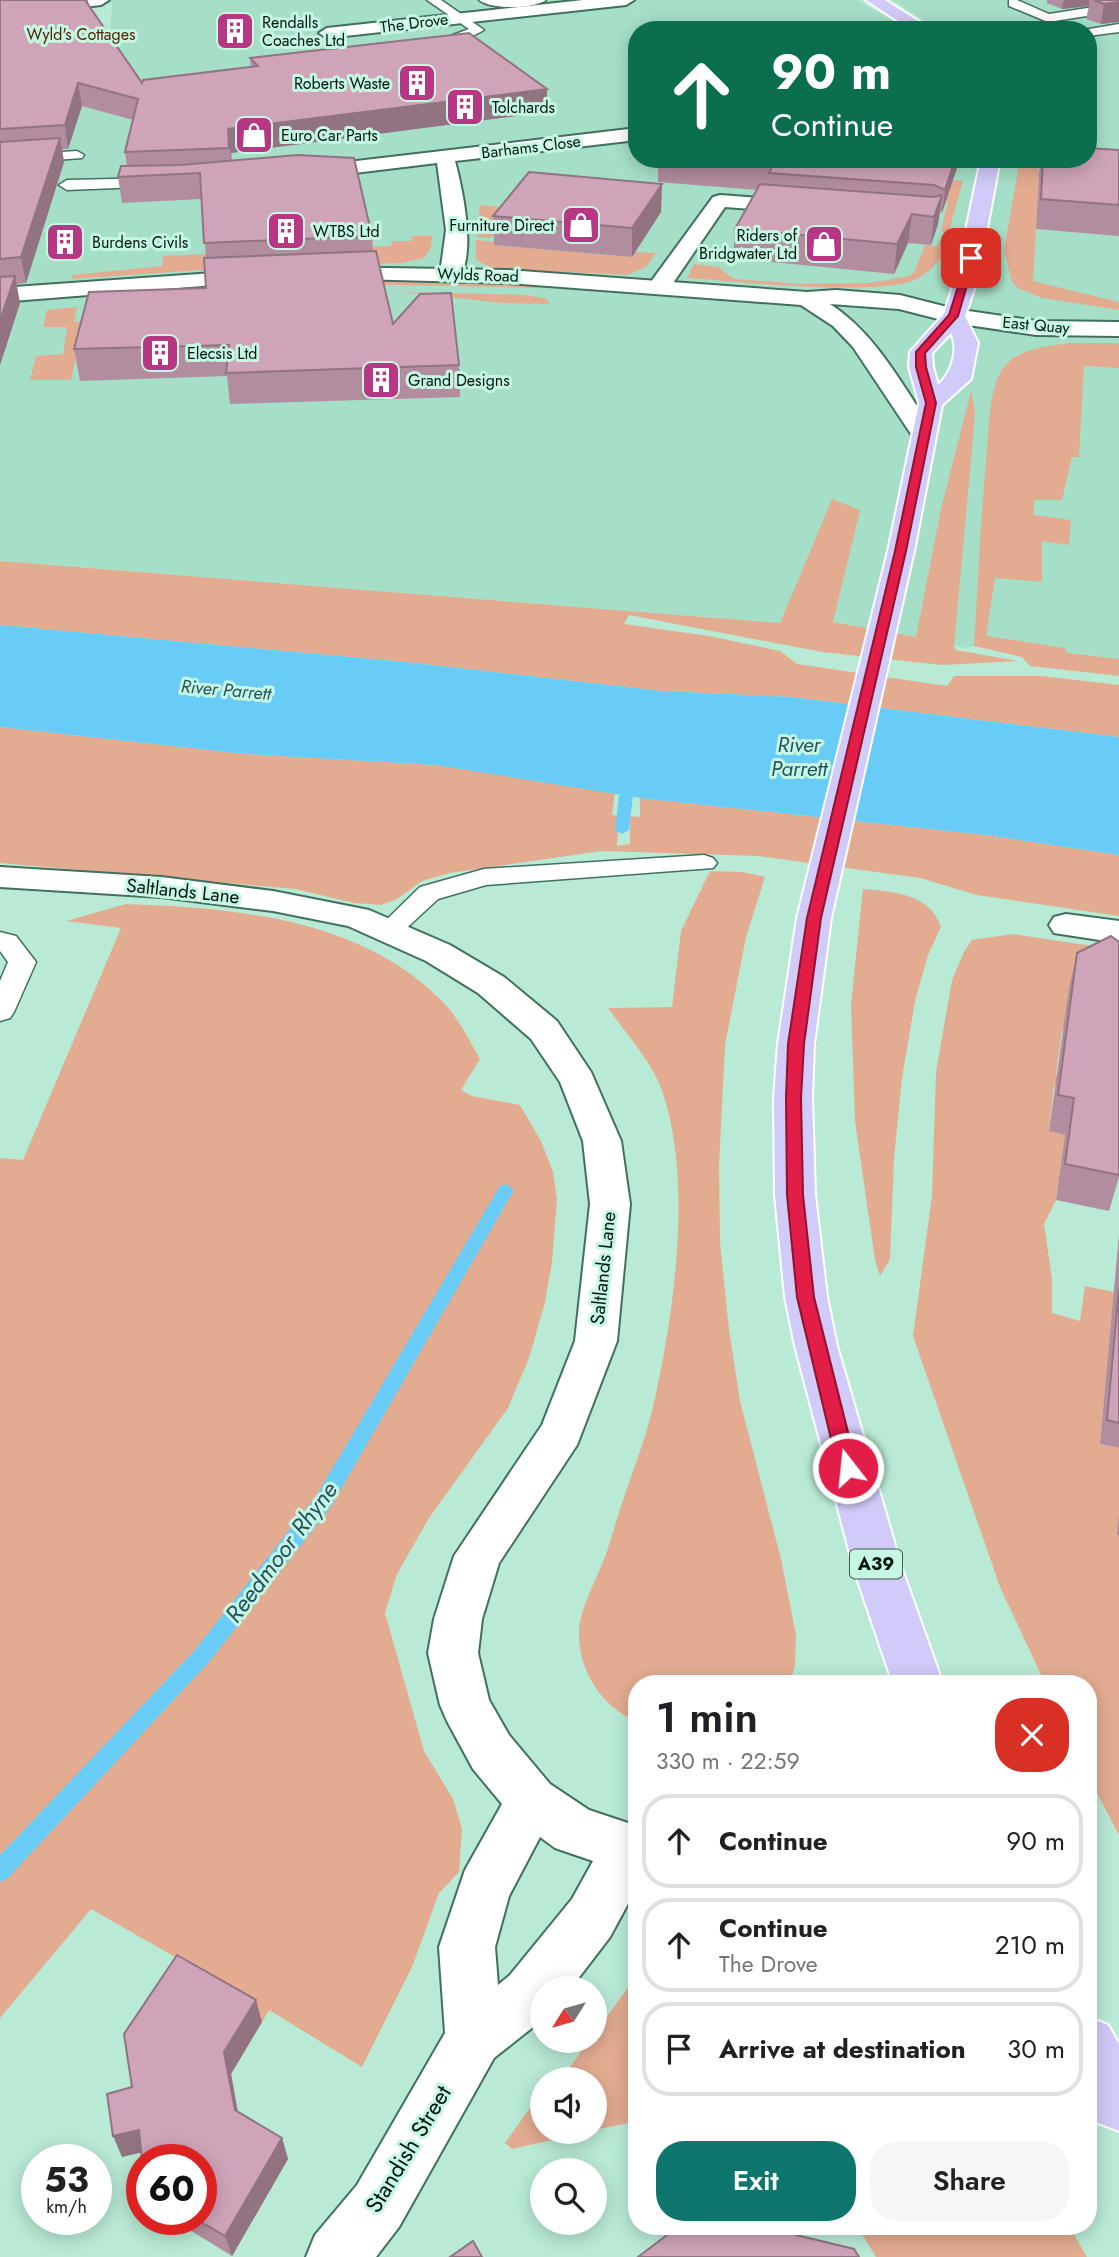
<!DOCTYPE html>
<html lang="en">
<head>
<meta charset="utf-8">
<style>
  :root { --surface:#fff; --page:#f6f6f6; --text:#202124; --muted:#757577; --line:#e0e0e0; --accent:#0f766e }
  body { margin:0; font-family:Jost,sans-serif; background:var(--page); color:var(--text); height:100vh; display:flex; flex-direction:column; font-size:26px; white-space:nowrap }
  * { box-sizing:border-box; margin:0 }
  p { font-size:23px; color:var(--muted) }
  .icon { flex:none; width:38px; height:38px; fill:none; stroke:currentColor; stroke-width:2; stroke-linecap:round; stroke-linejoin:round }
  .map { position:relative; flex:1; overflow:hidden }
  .details { position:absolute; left:628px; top:1675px; width:469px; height:560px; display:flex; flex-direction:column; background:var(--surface); border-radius:28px; box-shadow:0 4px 18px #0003 }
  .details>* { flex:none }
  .top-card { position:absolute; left:628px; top:21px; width:469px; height:147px; border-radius:28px; box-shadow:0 4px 18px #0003; background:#0b6e4f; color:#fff; overflow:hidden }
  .needle { width:46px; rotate:233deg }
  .fabs { position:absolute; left:530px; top:1976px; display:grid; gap:14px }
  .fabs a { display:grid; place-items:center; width:77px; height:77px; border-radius:50%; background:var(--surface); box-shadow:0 4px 18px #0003; font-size:35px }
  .speed { position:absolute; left:21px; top:2144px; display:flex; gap:14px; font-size:35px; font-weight:700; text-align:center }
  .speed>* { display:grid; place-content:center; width:91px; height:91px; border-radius:50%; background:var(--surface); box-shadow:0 4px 18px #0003; line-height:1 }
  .speed small { font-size:18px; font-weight:400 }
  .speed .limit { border:10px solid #d22; background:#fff; color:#111 }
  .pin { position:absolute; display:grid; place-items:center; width:60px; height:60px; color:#fff; margin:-30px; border-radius:14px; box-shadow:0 4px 10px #0006 }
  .me { position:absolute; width:77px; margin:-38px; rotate:344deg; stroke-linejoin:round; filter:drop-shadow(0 0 5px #0008) }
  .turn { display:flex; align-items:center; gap:24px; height:147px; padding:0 28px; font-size:32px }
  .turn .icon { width:91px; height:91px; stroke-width:2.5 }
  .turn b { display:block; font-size:49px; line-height:60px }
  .round { display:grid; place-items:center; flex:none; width:74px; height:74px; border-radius:28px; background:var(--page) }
  .headline { display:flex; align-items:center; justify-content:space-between; height:119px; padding:0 28px }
  h1 { font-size:42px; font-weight:600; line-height:52px }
  .primary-button { display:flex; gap:14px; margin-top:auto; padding:14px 28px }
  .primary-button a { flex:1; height:80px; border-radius:28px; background:var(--accent); color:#fff; font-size:28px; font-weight:600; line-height:80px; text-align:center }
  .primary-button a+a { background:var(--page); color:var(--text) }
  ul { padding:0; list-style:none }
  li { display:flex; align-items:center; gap:21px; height:94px; margin:0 14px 10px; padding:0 14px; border:4px solid var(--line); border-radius:28px }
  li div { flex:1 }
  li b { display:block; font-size:26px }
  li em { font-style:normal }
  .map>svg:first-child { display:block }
  .built { fill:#a6dfc8 }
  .green { fill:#e3ac90 }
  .water { fill:#68ccf6 }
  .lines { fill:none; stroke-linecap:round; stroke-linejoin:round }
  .stream { fill:#68ccf6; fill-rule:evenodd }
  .service-casing { stroke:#42705e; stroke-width:3 }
  .minor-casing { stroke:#42705e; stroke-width:4 }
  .tertiary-casing { stroke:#42705e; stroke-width:4 }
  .primary-casing { stroke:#fff; stroke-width:4 }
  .service { fill:#fff; fill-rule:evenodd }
  .minor { fill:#fff; fill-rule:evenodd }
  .tertiary { fill:#fff; fill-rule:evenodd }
  .primary { fill:#d0cbf8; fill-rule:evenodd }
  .wall { fill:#b28d9f }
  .shaded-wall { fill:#917382 }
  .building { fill:#cfa4b9; stroke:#917382; stroke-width:2 }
  .route { fill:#e11d48; stroke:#92132f; stroke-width:2 }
  .labels { text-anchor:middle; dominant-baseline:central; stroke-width:6; stroke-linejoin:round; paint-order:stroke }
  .far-poi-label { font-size:16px; fill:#04150f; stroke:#c5f7e2; text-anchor:start }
  .far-street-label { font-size:16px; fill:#04150f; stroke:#c5f7e2 }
  .far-park-label { font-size:16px; fill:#542303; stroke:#c5f7e2 }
  .far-water-label { font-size:18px; font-style:italic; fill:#265163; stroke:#c5f7e2 }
  .shield { fill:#c5f7e2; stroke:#3e594e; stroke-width:2 }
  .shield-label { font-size:18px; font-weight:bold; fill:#04150f }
  .street-label { font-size:19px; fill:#04150f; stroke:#c5f7e2 }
  .water-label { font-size:21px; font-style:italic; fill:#265163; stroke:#c5f7e2 }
  .near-street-label { font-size:23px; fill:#04150f; stroke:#c5f7e2 }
  .near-water-label { font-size:24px; font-style:italic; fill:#265163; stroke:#c5f7e2 }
</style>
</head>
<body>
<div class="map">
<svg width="1119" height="2257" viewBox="0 0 1119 2257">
  <rect width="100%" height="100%" fill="#b9ead5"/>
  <path class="built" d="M0,0L109,53L112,5L110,0H858L908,30H637V159H1088V30H939L892,0H1119V667L974,646L965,648L916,637L780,623L0,561Z"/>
  <g class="green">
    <path d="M1020,159H1037L1039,174L1033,281L1119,302V310L1042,298L1018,288L1012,282L1004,250Z"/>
    <path d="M948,180L963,181L942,256C936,265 928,272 919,278C882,298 735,281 687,278L694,264L718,267L734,279L800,284L869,283L910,276L915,270L925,245L938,246L944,232L941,231L948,201L944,200Z"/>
    <path d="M480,205L512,208L491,238L477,237Z"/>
    <path d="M412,236H432L431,248L424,258L401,263L244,267L72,279V275L162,266L163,256L391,246L392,241H411Z"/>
    <path d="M476,240L497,242L495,245L631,257L635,252L656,253L646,267L627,275L502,269L490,267L476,260Z"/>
    <path d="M354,279L522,283L545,288L349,284Z"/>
    <path d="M404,292L527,295L547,299L550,304L502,303Z"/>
    <path d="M77,307L74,322H84L71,380H30L36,356L63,354L67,327H43L47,310Z"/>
    <path d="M1069,343H1119V368L1084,366L1079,457H1072L1062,500H1034V515L1071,520L1069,545L1042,541V582L995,578L986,636L1065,648L1067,653L1119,659V676L1030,666L1022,657L974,646C978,580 981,514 987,449C989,426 989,396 999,375C1011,349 1044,347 1069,343Z"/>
    <path d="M971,391L975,410L973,438L954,646L956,650L1018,661L942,665L822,652L629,615L624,624L709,636L780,651L797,664L947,686L954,676H1042L1119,685V737L791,697L662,691L405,662L0,625V561L780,623L832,499L860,510L833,622L916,637L941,509Z"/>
    <path d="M0,727L246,754L436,765L615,793L612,815L619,816L617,846L630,844V816L640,817V798L986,835L1119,855V916L977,895L920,878L759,856L602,851L450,873L422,881L397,899L381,905L354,903L295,889L0,863Z"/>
    <path d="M710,871L743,872L765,877L746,937L725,1045L719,1165L720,1242L729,1330L740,1401L781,1559L796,1635L795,1665L790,1683L637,1684V1721C604,1709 581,1674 579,1639C578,1608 596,1583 606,1554C610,1543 613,1531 617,1519C629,1479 647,1438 655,1398C675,1308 694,1170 659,1083C650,1061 623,1029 608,1008L672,1007L681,931Z"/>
    <path d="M863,889C894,892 929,893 941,927L928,955L915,1001L902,1078L894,1158L890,1259L880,1276L875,1260L855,1121L851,1004Z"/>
    <path d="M126,904C236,908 360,918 442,1001C458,1017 469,1040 480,1059L461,1090L472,1096L520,1105L541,1141L553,1172L557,1199L552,1262L545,1302L529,1358L508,1408L429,1518L397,1574L385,1613L424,1751L453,1799L462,1829L459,1872L439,1893L412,1967L362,2067L269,2010L262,2022L184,1978L189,1965L91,1909L0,2018V1158L23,1160L121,928L66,921Z"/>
    <path d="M1013,934L1119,950L1068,1031H1062L1056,1074L1060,1076L1058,1086H1054L1049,1131L1065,1135L1056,1200L1044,1224L1052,1279V1313L1080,1321L1085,1286L1114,1292L1100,1444L1119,1448V1835L1089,1778L1088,1684L1045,1683L1000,1587L913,1336L932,1196L936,1072L952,980L964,952L972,940Z"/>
    <path d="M637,1975V2121L595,2130V2079H556L566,2072L589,2041L595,2040V2033Z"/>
    <path d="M542,2091V2132H588L512,2149L505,2143Z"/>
    <path d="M857,2226H1069L1087,2257H876Z"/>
  </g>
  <path class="water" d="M0,625L405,662L662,691L791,697L1119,737V855L986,835L640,798L436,765L246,754L0,727Z"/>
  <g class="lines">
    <g class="stream">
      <path d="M626,792L633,796L629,830L622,834L615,830L619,796Z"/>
      <path d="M506,1184L514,1190L330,1508L209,1662L8,1878L0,1882V1855L195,1650L316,1496L500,1186Z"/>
    </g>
    <defs>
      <g id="service">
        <path d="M427,0H441L484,30L463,41H453V35L469,29Z"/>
        <path d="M479,0H546C533,9 492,10 479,0Z"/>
        <path d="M1009,0H1017L1049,14L1119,3V11L1048,22L1009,6Z"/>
        <path d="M1119,24V32L1088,36V30H1083Z"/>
        <path d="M77,151L84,155L82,158L0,164V156Z"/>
        <path d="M161,178L169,183L166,186L67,190L59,185L67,180Z"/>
        <path d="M704,855L713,858L717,863L713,868L486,885L438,899L397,937L388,939L379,937L375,931L420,887L484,869Z"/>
        <path d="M0,932L16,936L36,962L14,1012L10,1018L0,1021V981L8,962L0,951Z"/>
      </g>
      <g id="minor">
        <path d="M61,0H109L101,5L0,17V7Z"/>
        <path d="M583,0H634L626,5L327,38L319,33L327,28Z"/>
        <path d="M637,128V140L455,161C463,191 476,252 459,279H443L440,274L446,230L437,163L305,179L295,173L305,167Z"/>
        <path d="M720,195L801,201L808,203L811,207L808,211L801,213L725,207L669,289H653L650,284L653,279L713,197Z"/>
        <path d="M0,867L161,877L273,891L369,910L450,945L504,977L557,1021L591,1072L621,1141L630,1204L617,1341L577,1445L499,1563L482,1619L478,1653L489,1700L509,1735L550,1784L589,1810L637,1826V1887L610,1937L571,1988H542V2020L494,2058L399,2227L376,2257H306L315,2235L357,2185L445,2033L439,1947L465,1870L502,1804L473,1769L447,1721L440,1705L428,1653L434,1619L454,1556L542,1425L575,1341L590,1204L583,1141L560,1082L531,1039L478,993L426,961L348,926L273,911L161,897L0,887ZM540,1837L555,1848L593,1861L572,1899L510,1975L498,1985L495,1947L509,1896Z"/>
        <path d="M1066,914L1119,921V943L1054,933L1049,925L1054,917Z"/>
      </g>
      <g id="tertiary">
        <path d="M327,267L507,270L807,292L836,290L900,295L955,309L1036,321L1119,322V336L1036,335L954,323L899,309L830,304C877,334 905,390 936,435L933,440L924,442L915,440L853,347L833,326L801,305L507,283L319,278L316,273L319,268Z"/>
        <path d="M256,270L264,271L267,276L264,281L0,302V288Z"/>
      </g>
      <g id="primary">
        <path d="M866,0H885L932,30H912Z"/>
        <path d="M981,159H1000L978,277L965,316L978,343L971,379L942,405L914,551L831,918L814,1044L812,1098L815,1195L827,1297L837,1346L902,1569L943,1684H893L854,1569L795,1346L785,1297L775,1195L774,1098L778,1044L797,918L888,551L919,403L909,367L910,352L944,314L956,277ZM951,333C959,350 952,373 938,385L933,367L932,353Z"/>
        <path d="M1088,2017L1108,2025L1119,2044V2131L1098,2123L1088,2104Z"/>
      </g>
    </defs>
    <use href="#service" class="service-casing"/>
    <use href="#minor" class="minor-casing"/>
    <use href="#tertiary" class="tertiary-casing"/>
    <use href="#primary" class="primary-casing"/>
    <use href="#service" class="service"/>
    <use href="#minor" class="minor"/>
    <use href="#tertiary" class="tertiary"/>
    <use href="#primary" class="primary"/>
  </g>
  <g class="wall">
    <path d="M0,0H88L89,7L142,83L251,67L250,58L547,112L231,153L232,160L372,236L373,251L393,324L459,365L460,397L230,404L227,376L80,381L74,349L206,288V258L202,199L122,203L118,177L127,166L125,152L133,120L82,106L68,149H62L64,162L26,283L16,284L20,303L0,365Z"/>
    <path d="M1047,0H1119V22L1101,24L1086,19L1089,6L1062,9L1047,3Z"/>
    <path d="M1119,150V236L1036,229L1039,174L1041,159H1088Z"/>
    <path d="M658,159H959L942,213L940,212L938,224L931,245L908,243L894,274L733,258L735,229L757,190L658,182Z"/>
    <path d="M662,184L661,212L632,257L494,245L493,216Z"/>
    <path d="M1119,942V1177L1109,1211L1056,1200L1065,1135L1049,1131L1069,988L1077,953Z"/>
    <path d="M1119,1234V1448L1100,1444Z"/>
    <path d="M1119,1515V1535H1117Z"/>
    <path d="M262,2022L231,2074L238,2112L282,2138L288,2159L232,2256L172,2219H201L141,2152L122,2157L132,2087Z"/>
  </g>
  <g class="shaded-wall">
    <path d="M1064,0H1089V6L1062,9Z"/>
    <path d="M1119,2V22L1101,24L1104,4Z"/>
    <path d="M78,83L82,106L68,149L65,125Z"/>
    <path d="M547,89V112L231,153L232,172L228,129Z"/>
    <path d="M60,138L64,162L26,283L21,257Z"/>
    <path d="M955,159H959V162L942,213L945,190Z"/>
    <path d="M662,184L661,212L632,257V228Z"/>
    <path d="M942,195L938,224L931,245L934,217Z"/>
    <path d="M912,214L908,243L894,274L897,244Z"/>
    <path d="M15,276L20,303L0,365V321Z"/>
    <path d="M256,2000L262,2022L231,2074L241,2131L235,2110L224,2052Z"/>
    <path d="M139,2130L147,2151L122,2157L113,2136Z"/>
    <path d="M282,2138L288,2159L232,2256L225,2236Z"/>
  </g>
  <g class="building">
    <path d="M0,0H85L142,83L143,80L258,66L250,58L469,33L547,89L228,129L229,148L125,152L138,99L78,83L65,125L0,129Z"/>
    <path d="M1094,0H1119V2L1104,4Z"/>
    <path d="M60,138L21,257L0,259V142Z"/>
    <path d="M1088,148L1119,150V205L1041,199L1043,159H1088Z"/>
    <path d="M298,155L354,158L372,236L204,243L200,173L118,177L121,166L180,165Z"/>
    <path d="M658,159H955L945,190L934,185L769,173L772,167Z"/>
    <path d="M529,172L662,184L632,228L493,216Z"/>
    <path d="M760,184L934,197L942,195L934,217L912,214L897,244L735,229Z"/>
    <path d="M376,251L393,324L420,294L451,293L459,365L226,373L229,345L74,349L89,292L206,288L204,258Z"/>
    <path d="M15,276L0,321V277Z"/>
    <path d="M1111,936L1119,942V1175L1065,1164L1074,1098L1058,1095L1077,953Z"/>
    <path d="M1119,1288V1423L1107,1420Z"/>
    <path d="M177,1955L256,2000L224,2052L235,2110L282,2138L225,2236L196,2219H201V2160H142L139,2130L113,2136L107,2094L132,2087L124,2034Z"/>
    <path d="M679,2226H797L796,2235L854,2249L859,2257H638Z"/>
    <path d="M473,2241L482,2257H450Z"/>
  </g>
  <path class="route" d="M971,255L975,258L958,316L925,353L926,367L936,403L906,551L821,918L804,1044L801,1098L803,1195L814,1297L857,1468L855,1473L848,1475L841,1473L838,1468L797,1297L787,1195L786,1098L788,1044L807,918L895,551L926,403L916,367V352L949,315L967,258Z"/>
  <defs>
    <symbol id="building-square" viewBox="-11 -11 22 22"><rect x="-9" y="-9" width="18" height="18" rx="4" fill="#b73784" stroke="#c5f7e2"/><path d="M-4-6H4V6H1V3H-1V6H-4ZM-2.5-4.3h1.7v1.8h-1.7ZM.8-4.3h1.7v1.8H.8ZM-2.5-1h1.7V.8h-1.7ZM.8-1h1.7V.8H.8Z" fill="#fff"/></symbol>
    <symbol id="shop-square" viewBox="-11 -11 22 22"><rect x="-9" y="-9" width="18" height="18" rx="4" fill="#b73784" stroke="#c5f7e2"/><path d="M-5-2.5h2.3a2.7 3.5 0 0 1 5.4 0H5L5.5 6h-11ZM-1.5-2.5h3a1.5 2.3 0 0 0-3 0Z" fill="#fff"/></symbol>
  </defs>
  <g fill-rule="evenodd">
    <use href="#building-square" x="213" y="9" width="44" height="44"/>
    <use href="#building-square" x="395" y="61" width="44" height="44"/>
    <use href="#building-square" x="443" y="85" width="44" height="44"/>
    <use href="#shop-square" x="232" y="113" width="44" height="44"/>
    <use href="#shop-square" x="559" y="203" width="44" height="44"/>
    <use href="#building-square" x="264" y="209" width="44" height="44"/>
    <use href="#building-square" x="43" y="220" width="44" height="44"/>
    <use href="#shop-square" x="802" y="222" width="44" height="44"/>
    <use href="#building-square" x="138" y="331" width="44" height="44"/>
    <use href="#building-square" x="359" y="358" width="44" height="44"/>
  </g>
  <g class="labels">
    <g class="far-poi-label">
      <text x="262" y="22">Rendalls<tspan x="262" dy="18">Coaches Ltd</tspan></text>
      <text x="390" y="83" text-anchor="end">Roberts Waste</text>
      <text x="492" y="107">Tolchards</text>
      <text x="281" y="135">Euro Car Parts</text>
      <text x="554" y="225" text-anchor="end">Furniture Direct</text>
      <text x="313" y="231">WTBS Ltd</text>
      <text x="797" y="235" text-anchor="end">Riders of<tspan x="797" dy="18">Bridgwater Ltd</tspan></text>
      <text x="92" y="242">Burdens Civils</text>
      <text x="187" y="353">Elecsis Ltd</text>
      <text x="408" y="380">Grand Designs</text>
    </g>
    <g class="far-street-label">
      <text transform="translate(414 23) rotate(-7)">The Drove</text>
      <text transform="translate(531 147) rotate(-7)">Barhams Close</text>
      <text transform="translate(478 275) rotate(2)">Wylds Road</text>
      <text transform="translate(1036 325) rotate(5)">East Quay</text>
    </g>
    <g class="far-park-label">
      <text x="81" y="34">Wyld's Cottages</text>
    </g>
    <g class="far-water-label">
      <text transform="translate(226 690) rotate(5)">River Parrett</text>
    </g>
    <rect class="shield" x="850" y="1549.5" width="52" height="29" rx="5"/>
    <g class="shield-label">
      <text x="876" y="1564">A39</text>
    </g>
    <g class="street-label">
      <text transform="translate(183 891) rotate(6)">Saltlands Lane</text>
      <text transform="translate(603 1268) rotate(-84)">Saltlands Lane</text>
    </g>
    <g class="water-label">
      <text x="799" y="745">River<tspan x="799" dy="24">Parrett</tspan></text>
    </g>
    <g class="near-street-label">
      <text transform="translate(408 2149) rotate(-59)">Standish Street</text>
    </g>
    <g class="near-water-label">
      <text transform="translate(281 1552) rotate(-53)">Reedmoor Rhyne</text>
    </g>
  </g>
</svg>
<div class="fabs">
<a><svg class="needle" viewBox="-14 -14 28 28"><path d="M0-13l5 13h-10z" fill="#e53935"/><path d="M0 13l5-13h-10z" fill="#757577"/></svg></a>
<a><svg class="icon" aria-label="sound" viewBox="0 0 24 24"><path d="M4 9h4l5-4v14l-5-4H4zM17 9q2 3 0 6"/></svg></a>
<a><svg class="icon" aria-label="search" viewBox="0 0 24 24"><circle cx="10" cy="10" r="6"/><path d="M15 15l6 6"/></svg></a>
</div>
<div class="speed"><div>53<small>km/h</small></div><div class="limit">60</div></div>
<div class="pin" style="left:971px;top:258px;background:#d93025"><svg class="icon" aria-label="arrive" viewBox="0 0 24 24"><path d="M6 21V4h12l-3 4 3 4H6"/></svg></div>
<svg class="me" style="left:848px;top:1468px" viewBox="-20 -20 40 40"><circle r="17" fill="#e11d48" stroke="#fff" stroke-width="3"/><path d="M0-11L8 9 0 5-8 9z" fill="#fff"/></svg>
<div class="top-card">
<div class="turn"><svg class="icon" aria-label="ahead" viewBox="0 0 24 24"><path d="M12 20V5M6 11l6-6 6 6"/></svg><div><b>90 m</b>Continue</div></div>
</div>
<section class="details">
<div class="headline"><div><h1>1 min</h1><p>330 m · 22:59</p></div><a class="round" style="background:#d93025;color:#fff"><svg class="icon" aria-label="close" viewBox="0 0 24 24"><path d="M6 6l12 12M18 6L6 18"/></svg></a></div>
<ul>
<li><svg class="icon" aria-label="ahead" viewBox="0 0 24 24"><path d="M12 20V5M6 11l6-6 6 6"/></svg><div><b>Continue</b></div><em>90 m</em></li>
<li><svg class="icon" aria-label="ahead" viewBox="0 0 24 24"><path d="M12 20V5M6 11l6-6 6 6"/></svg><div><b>Continue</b><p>The Drove</p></div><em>210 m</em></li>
<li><svg class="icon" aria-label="arrive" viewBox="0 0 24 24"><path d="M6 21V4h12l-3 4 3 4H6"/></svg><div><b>Arrive at destination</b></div><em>30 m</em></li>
</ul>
<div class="primary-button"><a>Exit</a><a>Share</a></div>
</section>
</div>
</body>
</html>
